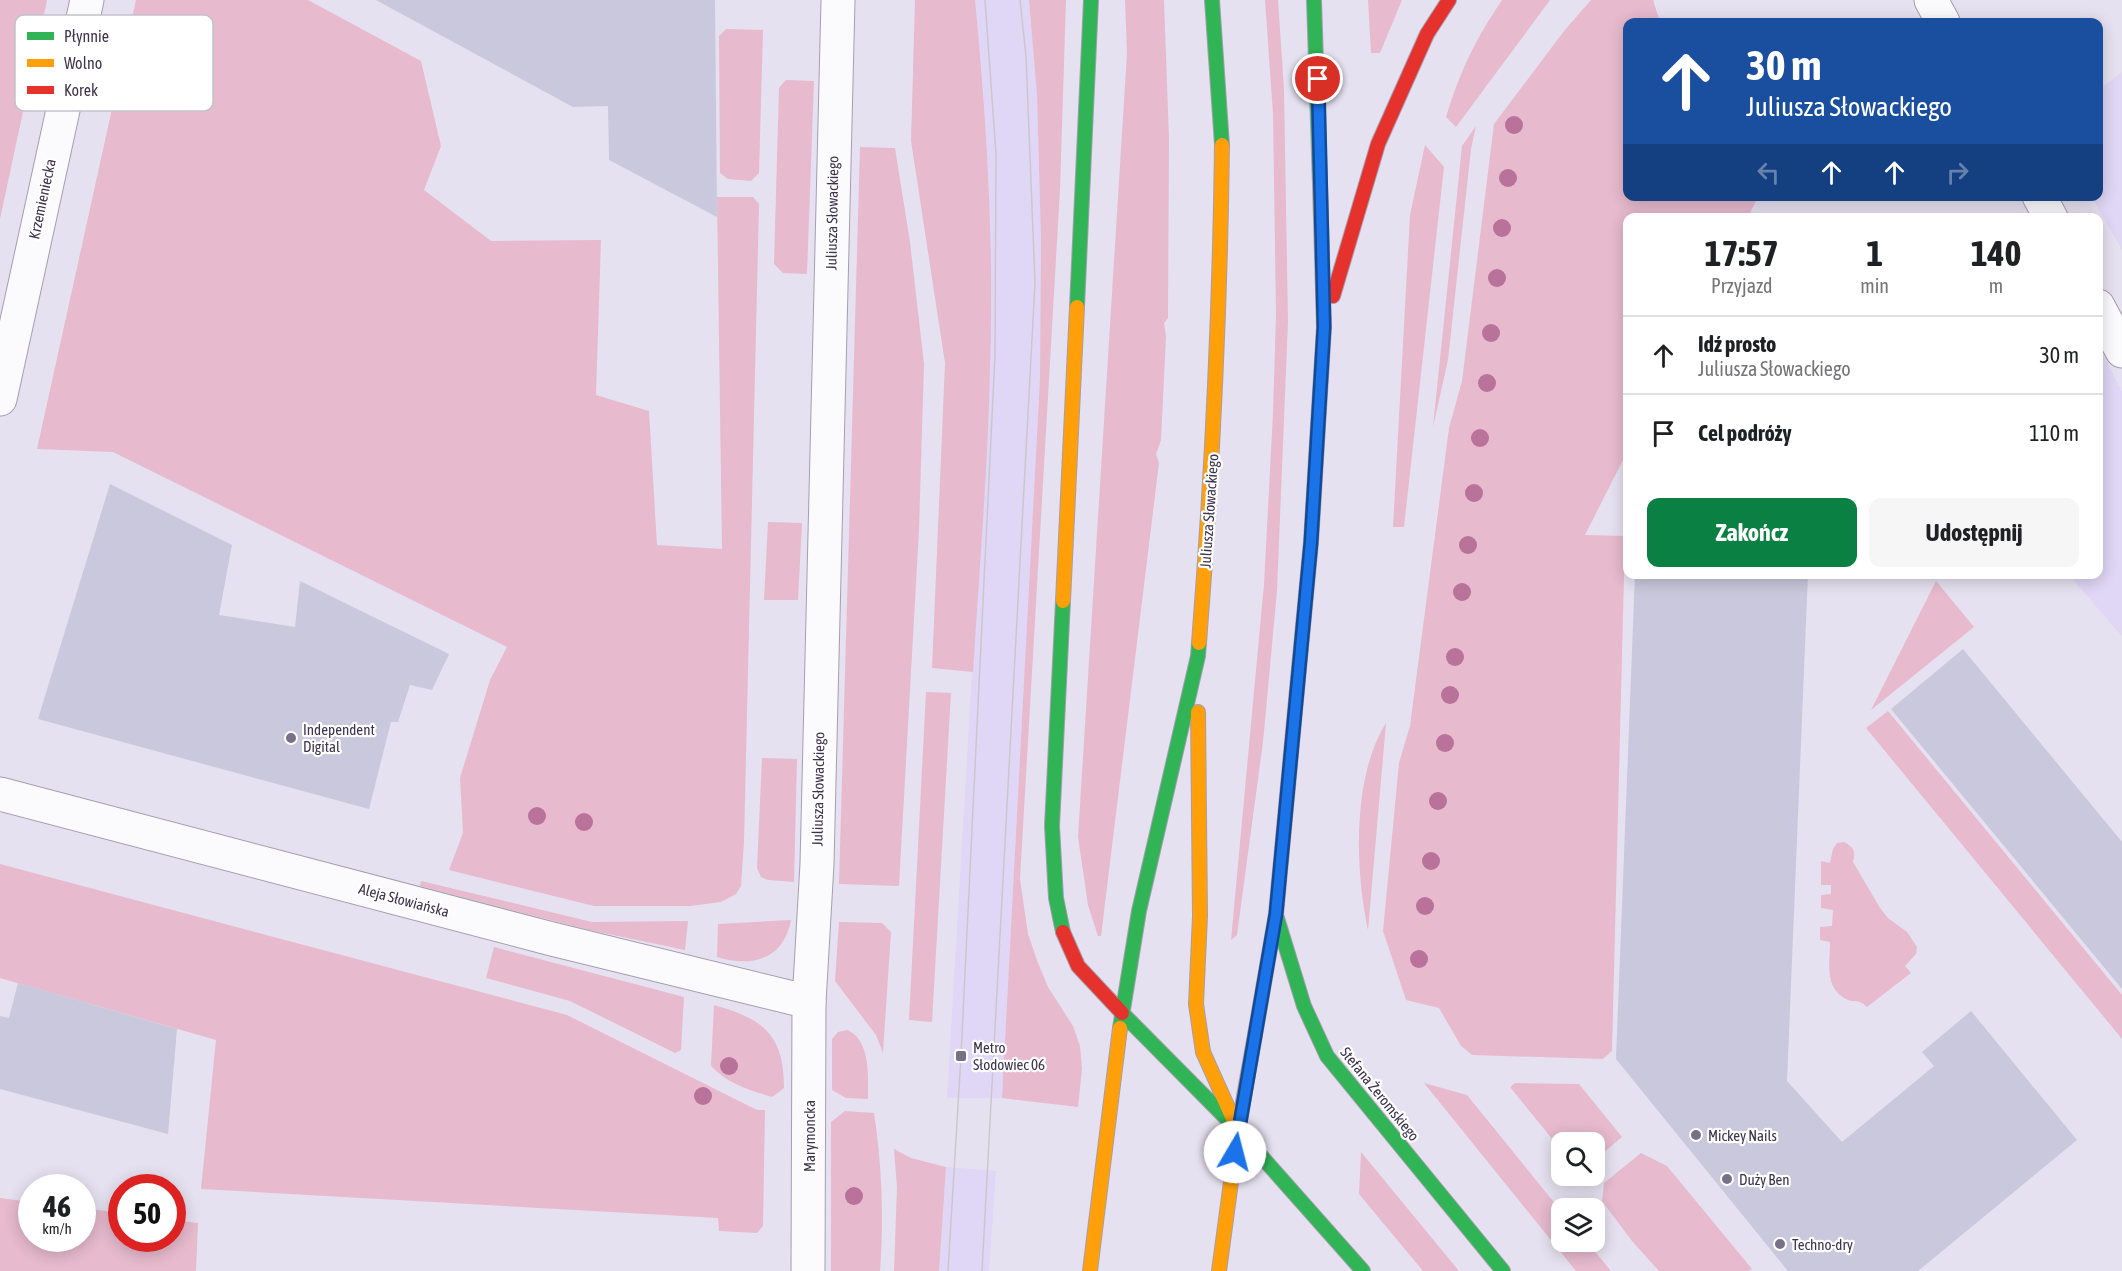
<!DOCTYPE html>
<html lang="pl">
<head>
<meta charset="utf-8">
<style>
  :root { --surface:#fff; --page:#f6f6f6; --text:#202124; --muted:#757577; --line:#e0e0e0; --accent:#0b8043 }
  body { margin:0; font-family:"Asap Condensed",sans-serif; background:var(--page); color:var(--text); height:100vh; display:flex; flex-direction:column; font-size:22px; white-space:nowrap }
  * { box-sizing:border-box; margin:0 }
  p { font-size:20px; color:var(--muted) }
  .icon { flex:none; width:33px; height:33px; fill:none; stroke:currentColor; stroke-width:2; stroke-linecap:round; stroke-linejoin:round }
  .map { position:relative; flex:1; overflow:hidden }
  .drawer { position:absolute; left:1623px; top:213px; width:480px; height:366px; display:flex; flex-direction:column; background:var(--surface); border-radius:12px; box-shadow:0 3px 15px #0003 }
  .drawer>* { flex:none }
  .guide { position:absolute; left:1623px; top:18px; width:480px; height:183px; border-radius:12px; box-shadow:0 3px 15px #0003; background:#1a4fa0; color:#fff; overflow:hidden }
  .tools { position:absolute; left:1551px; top:1132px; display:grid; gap:12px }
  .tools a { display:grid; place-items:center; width:54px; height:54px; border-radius:12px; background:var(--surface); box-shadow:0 3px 15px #0003; font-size:30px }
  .speed { position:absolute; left:18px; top:1174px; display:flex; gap:12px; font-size:30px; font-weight:700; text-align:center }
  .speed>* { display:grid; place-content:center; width:78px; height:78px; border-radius:50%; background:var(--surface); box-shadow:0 3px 15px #0003; line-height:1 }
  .speed small { font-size:15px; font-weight:400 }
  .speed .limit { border:9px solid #d22; background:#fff; color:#111 }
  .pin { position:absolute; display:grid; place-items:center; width:51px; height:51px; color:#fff; margin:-26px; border:3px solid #fff; border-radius:50%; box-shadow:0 2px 6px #0007 }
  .me { position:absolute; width:66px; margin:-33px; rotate:8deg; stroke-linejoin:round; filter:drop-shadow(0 0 4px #0008) }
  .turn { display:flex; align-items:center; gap:21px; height:126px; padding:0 24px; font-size:27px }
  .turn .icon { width:78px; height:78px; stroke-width:2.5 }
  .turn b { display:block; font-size:42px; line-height:51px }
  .lanes { display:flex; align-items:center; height:57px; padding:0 24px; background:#0003; justify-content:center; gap:30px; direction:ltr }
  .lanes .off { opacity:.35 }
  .eta { display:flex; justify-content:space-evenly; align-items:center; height:102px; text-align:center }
  .eta b { font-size:36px; font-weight:700; line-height:42px }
  .primary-button { display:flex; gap:12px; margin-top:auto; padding:12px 24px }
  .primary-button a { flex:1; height:69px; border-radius:12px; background:var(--accent); color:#fff; font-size:24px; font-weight:700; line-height:69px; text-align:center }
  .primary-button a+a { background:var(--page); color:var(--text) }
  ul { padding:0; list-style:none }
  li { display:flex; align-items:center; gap:18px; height:78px; padding:0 24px; border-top:2px solid var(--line) }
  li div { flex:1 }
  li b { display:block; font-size:22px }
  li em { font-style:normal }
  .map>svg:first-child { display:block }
  .built { fill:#e0d6f5 }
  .green { fill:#e7bace }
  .building { fill:#c9c8dc }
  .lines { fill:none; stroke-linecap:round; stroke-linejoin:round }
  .street-casing { stroke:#a59eb0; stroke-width:35 }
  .fast-casing { stroke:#a59eb0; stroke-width:16 }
  .slow-casing { stroke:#a59eb0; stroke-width:16 }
  .jam-casing { stroke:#a59eb0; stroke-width:16 }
  .street { stroke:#fbfafd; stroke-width:33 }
  .fast { stroke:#30b455; stroke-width:14 }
  .slow { stroke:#ff9f0a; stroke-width:14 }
  .jam { stroke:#e5322d; stroke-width:14 }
  .tram { stroke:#cac8cd; stroke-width:1.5 }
  .tree { fill:#b97299 }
  .route-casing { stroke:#114b97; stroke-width:15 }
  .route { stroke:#1a73e8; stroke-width:10 }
  .poi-dot { fill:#787086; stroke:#fff; stroke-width:2 }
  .labels { text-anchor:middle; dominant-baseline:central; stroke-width:4.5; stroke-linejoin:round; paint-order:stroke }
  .street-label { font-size:15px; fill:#3c334d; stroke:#fff }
  .poi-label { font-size:15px; fill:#3c334d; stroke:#fff; text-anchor:start }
  .key { fill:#fff; stroke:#c4c2ca; stroke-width:1.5 }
  .key-label { font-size:16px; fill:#3c334d }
</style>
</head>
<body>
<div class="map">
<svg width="2122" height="1271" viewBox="0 0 2122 1271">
  <rect width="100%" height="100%" fill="#e6e1f0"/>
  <g class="built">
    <path d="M975,0H1029L1037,95L1041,240L1040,378L1002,1098H947L990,367L989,190L983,85Z"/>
    <path d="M2122,72V250L2092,197L2098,196L2099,90Z"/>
    <path d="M2102,352L2122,392V636L2069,575L2098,574V355Z"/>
    <path d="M946,1167L996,1171L989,1271H939Z"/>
  </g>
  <g class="green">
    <path d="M0,0H47L0,219Z"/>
    <path d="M136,0H308L421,61L441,146L424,190L491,241L601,240L596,395L649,411L657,545L722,549L717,197H753L759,204L744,842L741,886L736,894L721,902L690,906H594L449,870L463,833L460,778L490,680L507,647L113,452L37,449Z"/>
    <path d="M915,0H975C987,122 994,245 990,368C988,469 979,571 973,672L932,668L945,363L911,141Z"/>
    <path d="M1029,0H1066L1060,190L1020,879L1028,934L1038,963L1048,987L1073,1026L1080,1046L1082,1069L1078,1107L1002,1098L1040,378L1041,240L1037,95Z"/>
    <path d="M1125,0H1164L1169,139L1168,318L1164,323L1166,337L1161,440L1156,454L1159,463L1101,936H1098L1088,905L1078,837L1127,53Z"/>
    <path d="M1265,0H1278L1284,89L1288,322L1277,591L1263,742L1237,935L1231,940L1264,584L1273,413L1276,314L1273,114Z"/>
    <path d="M1368,0H1402L1380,53H1371Z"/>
    <path d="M1502,0H1550L1456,127L1446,117C1460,71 1475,40 1502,0Z"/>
    <path d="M1591,0H1653L1660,22H1628V196L1758,197L1748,217L1628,218L1627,452L1585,535L1625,536L1612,1051L1603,1059L1472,1055L1461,1046L1439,1008L1406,1000L1383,931L1399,763L1410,726L1449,428L1462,381L1494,124L1564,31Z"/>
    <path d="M726,29L763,30L759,173L751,181L728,179L720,173L719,36Z"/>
    <path d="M786,80L814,81L807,274L783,273L774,264L779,88Z"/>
    <path d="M1476,126L1471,149L1448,360L1433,427L1462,146Z"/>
    <path d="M1425,145L1444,167L1404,527H1393L1410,215Z"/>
    <path d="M860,147L895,148L910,242L924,364L919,530L899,886L839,884Z"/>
    <path d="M768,522L802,523L798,600H764Z"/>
    <path d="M1936,581L1974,627L1871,710Z"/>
    <path d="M926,692L951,693L932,1022L909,1020Z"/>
    <path d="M1888,711L2122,995V1039L1866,728Z"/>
    <path d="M1386,723L1368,930C1355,870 1352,777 1386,723Z"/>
    <path d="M762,758L797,759L794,882L768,880L761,877L757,868Z"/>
    <path d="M1844,842C1854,847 1856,852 1853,862L1880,908L1888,918L1907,932L1917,947L1916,954L1905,966L1911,973L1867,1007C1858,998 1856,1004 1846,999C1824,988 1830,962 1830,942L1820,940V927L1832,926L1833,910L1821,908V895L1831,894V885H1821V861L1830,863L1833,849L1837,843Z"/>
    <path d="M0,864L567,1015L757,1110H765L763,1226L757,1233L719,1231L718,1218L201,1189L216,1040L0,978Z"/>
    <path d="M421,881L592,922L688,921L685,950L589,930L420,886Z"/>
    <path d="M791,920C784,959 752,968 717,957L718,924Z"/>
    <path d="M839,922L882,923L891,932L883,1053L876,1035L835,981Z"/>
    <path d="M494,947L684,997L681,1050L675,1053L570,1001L486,978Z"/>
    <path d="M714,1005C764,1019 784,1035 784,1088L772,1097C749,1090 728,1084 711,1066Z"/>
    <path d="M848,1030C871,1042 868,1076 868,1099L846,1098L832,1090V1039L838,1032Z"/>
    <path d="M1424,1083L1467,1095L1561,1211L1562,1242H1587L1611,1271H1576Z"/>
    <path d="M1515,1083L1579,1084L1622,1137L1595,1160L1594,1143H1562L1561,1150L1510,1087Z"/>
    <path d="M845,1111L874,1113C882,1165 884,1219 880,1271H831V1122Z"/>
    <path d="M894,1149L911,1158L946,1167L939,1271H894L897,1187Z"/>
    <path d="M1361,1152L1459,1271H1423L1359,1194Z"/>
    <path d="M1641,1153L1667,1166L1752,1269L1749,1271H1659L1632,1241L1602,1201L1604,1183Z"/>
    <path d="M0,1198L31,1202L32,1239H82L83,1208L121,1213L122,1239H172L173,1220L198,1223L196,1271H0Z"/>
  </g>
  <g class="building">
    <path d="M376,0H715L717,217L609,160L608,106L573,107Z"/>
    <path d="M110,484L232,545L219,615L295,627L300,581L449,654L432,690L410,685L398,722H391L369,809L38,719Z"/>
    <path d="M1635,574H1808L1787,1081L1842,1142L1934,1066L1922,1052L1971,1011L2077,1140L1918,1271H1788L1616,1059Z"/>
    <path d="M1963,649L2122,842V989L1891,709Z"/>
    <path d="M18,983L177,1029L168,1134L0,1089V1016L9,1018Z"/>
  </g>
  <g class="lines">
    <defs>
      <g id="street">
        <path d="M1931,0L1943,22"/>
        <path d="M2039,196L2051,218"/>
        <path d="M2098,306L2122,351"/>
        <path d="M0,399L87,0"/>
        <path d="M0,794L552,939L809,1002"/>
        <path d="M808,1271L809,1002L817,864L838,0"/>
      </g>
      <g id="fast">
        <path d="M1212,0L1222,145"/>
        <path d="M1314,0L1320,185"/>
        <path d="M1077,307L1091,0"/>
        <path d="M1277,918L1304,1006L1327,1056L1503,1271"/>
        <path d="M1063,932L1056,898L1052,826L1063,601"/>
        <path d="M1122,1013L1238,1130L1363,1271"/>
        <path d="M1120,1028L1139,911L1198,656L1199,643"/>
      </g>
      <g id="slow">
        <path d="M1063,601L1077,307"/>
        <path d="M1199,643C1212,477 1220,312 1222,145"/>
        <path d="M1298,679L1311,542L1324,327L1320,185"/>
        <path d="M1198,712L1200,916L1196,1004L1203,1052L1238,1130"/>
        <path d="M1090,1271L1120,1028"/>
        <path d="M1219,1271L1238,1130L1255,1035"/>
      </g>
      <g id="jam">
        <path d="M1333,296L1378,144L1427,34L1449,0"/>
        <path d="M1063,932L1078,966L1122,1013"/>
        <path d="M1255,1035L1276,914L1298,679"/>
      </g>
    </defs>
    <use href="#street" class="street-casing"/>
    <use href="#fast" class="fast-casing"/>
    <use href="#slow" class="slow-casing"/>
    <use href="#jam" class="jam-casing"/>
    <use href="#street" class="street"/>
    <use href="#fast" class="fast"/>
    <use href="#slow" class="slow"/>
    <use href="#jam" class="jam"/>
    <g class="tram">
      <path d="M948,1271L961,1056L995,355L996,154L985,0"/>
      <path d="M982,1271L1035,283L1026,56L1020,0"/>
    </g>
  </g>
  <g class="tree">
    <circle cx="1514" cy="125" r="9"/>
    <circle cx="1508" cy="178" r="9"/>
    <circle cx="1502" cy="228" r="9"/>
    <circle cx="1497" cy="278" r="9"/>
    <circle cx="1491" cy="333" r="9"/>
    <circle cx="1487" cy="383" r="9"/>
    <circle cx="1480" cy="438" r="9"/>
    <circle cx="1474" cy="493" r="9"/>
    <circle cx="1468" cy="545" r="9"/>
    <circle cx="1462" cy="592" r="9"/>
    <circle cx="1455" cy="657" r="9"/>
    <circle cx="1450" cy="695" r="9"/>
    <circle cx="1445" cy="743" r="9"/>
    <circle cx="1438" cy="801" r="9"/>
    <circle cx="537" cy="816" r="9"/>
    <circle cx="584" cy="822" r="9"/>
    <circle cx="1431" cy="861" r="9"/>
    <circle cx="1425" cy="906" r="9"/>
    <circle cx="1419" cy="959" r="9"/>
    <circle cx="729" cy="1066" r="9"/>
    <circle cx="703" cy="1096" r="9"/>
    <circle cx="854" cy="1196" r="9"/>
  </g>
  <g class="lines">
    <defs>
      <path id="route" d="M1235,1152L1276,914L1311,542L1324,327L1318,79"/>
    </defs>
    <use href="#route" class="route-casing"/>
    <use href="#route" class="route"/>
  </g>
  <g class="poi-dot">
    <circle cx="291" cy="738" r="6"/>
    <rect x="955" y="1050" width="12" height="12" rx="3"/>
    <circle cx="1696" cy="1135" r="6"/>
    <circle cx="1727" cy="1179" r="6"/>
    <circle cx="1780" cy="1244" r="6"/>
  </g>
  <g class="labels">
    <g class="street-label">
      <text transform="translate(42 199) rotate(-78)">Krzemieniecka</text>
      <text transform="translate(832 213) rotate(-89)">Juliusza Słowackiego</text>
      <text transform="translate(1209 511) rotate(-86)">Juliusza Słowackiego</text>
      <text transform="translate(818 789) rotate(-89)">Juliusza Słowackiego</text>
      <text transform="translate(404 900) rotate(15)">Aleja Słowiańska</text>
      <text transform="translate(1380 1094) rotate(51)">Stefana Żeromskiego</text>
      <text transform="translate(809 1136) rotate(-90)">Marymoncka</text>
    </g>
    <g class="poi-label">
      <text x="303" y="729">Independent<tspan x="303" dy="17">Digital</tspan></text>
      <text x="973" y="1047">Metro<tspan x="973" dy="17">Słodowiec 06</tspan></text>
      <text x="1708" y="1135">Mickey Nails</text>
      <text x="1739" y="1179">Duży Ben</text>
      <text x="1792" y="1244">Techno-dry</text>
    </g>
  </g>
  <rect x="15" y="15" width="198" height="96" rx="9" class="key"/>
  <rect x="27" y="32" width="27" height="8" fill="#30b455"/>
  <rect x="27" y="59" width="27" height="8" fill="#ff9f0a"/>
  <rect x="27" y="86" width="27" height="8" fill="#e5322d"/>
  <g class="key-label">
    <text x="64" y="42">Płynnie</text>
    <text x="64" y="69">Wolno</text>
    <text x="64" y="96">Korek</text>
  </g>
</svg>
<div class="tools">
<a><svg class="icon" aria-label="search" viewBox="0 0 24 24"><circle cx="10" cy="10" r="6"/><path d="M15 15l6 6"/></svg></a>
<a><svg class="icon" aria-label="layers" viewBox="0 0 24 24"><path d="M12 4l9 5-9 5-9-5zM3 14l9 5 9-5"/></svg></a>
</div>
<div class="speed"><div>46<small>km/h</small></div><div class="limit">50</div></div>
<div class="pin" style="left:1318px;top:79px;background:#d93025"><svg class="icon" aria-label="arrive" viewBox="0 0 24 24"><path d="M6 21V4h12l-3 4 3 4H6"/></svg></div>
<svg class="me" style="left:1235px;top:1152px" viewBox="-20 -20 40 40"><circle r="19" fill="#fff"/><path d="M0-13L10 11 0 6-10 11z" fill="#1a73e8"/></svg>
<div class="guide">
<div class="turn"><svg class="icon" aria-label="ahead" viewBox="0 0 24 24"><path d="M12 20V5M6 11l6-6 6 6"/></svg><div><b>30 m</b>Juliusza Słowackiego</div></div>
<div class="lanes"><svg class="icon off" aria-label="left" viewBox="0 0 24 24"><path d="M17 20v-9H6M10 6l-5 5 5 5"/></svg><svg class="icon" aria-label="ahead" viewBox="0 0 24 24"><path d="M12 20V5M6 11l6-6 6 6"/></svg><svg class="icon" aria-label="ahead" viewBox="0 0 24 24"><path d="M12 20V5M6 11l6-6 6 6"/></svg><svg class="icon off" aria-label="right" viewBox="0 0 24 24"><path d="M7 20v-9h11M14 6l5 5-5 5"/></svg></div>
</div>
<section class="drawer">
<div class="eta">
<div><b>17:57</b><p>Przyjazd</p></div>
<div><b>1</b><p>min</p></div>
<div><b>140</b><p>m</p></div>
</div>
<ul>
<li><svg class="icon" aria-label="ahead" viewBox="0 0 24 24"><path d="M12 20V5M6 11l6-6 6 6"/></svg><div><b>Idź prosto</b><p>Juliusza Słowackiego</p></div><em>30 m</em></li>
<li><svg class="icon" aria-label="arrive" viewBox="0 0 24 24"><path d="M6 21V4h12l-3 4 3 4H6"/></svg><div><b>Cel podróży</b></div><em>110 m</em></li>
</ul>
<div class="primary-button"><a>Zakończ</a><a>Udostępnij</a></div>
</section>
</div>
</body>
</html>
